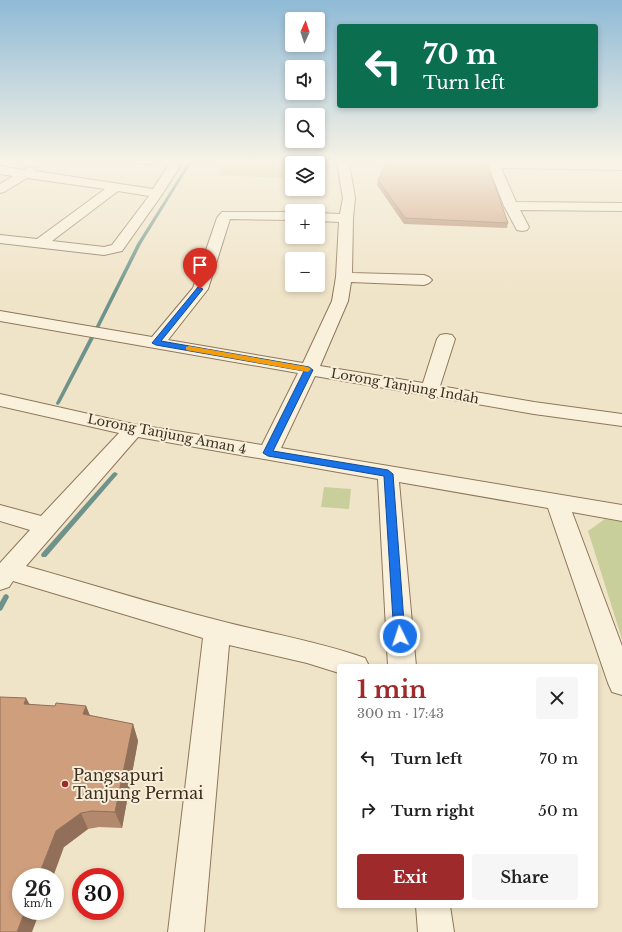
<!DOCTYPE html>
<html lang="en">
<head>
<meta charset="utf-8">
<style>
  :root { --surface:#fff; --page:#f6f6f6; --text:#222; --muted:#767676; --accent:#9e2a2b }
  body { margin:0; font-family:"Libre Baskerville",serif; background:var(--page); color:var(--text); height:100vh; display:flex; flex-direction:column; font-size:15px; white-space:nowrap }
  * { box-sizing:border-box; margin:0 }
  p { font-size:13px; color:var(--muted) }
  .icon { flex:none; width:22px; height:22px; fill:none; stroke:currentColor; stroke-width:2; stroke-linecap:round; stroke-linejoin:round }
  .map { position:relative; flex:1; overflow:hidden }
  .details { position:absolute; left:337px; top:664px; width:261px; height:244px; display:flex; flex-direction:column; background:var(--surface); border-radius:4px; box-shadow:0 2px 6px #0003 }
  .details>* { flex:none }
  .top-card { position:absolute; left:337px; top:24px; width:261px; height:84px; border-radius:4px; box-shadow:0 2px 6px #0003; background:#0b6e4f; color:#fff; overflow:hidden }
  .needle { width:26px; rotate:3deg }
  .buttons { position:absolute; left:285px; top:12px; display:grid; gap:8px }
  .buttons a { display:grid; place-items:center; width:40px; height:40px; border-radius:4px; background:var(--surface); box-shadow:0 2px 6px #0003; font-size:20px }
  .speed { position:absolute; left:12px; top:868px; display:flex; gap:8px; font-size:20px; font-weight:700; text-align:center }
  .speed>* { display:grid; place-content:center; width:52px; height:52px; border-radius:50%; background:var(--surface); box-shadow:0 2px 6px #0003; line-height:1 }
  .speed small { font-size:10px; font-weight:400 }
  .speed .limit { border:6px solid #d22; background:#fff; color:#111 }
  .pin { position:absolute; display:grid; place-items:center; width:34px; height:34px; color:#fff; margin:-41px -17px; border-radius:50% 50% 50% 0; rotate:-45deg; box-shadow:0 0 4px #0007 }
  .pin .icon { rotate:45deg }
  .me { position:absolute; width:44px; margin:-22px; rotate:356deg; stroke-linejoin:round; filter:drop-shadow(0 0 3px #0008) }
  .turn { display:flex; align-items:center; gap:14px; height:84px; padding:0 20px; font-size:18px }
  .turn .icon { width:52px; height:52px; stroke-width:2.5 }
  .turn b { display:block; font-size:28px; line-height:34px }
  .round { display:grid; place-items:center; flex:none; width:42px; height:42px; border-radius:4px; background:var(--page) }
  .headline { display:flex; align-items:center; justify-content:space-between; height:68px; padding:0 20px }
  h1 { font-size:24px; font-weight:700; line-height:30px; color:var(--accent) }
  .action { display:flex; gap:8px; margin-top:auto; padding:8px 20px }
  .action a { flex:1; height:46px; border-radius:4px; background:var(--accent); color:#fff; font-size:16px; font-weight:700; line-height:46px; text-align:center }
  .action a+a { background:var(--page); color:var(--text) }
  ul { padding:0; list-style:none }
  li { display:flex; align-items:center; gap:12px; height:52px; padding:0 20px }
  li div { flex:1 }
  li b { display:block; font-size:15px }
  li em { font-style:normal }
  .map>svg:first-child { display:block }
  .green { fill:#c9cf9b }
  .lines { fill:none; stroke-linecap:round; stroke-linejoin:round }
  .stream { fill:#6f938a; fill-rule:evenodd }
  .street-casing { stroke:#8d765c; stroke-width:2 }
  .street { fill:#faf1dc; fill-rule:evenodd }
  .wall { fill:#b2896c }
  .shaded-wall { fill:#916f58 }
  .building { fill:#cf9f7d; stroke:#916f58 }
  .route { fill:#1a73e8; stroke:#114b97 }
  .slow { fill:#f59e0b }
  .poi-dot { fill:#9e2a2b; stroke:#f7eed8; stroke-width:1.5 }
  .labels { text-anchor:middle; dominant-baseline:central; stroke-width:4; stroke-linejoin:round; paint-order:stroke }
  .street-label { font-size:13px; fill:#3d2e20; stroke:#f7eed8 }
  .near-poi-label { font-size:16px; fill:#3d2e20; stroke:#f7eed8; text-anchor:start }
</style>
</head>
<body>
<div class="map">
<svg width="622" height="932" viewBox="0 0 622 932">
  <rect width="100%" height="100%" fill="#f0e4c8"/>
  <g class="green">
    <path d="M222,163H283V178L219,175Z"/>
    <path d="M324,487L351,489L349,509L321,507Z"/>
    <path d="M605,519L622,522V639L588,531Z"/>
  </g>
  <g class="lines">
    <g class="stream">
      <path d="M188,163H191L141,244L99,328L97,329H95V328L137,244Z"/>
      <path d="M90,337H94V338L60,403L58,405L56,404V403Z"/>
      <path d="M115,472L118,474L117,475L46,557H42L41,555L42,553L113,473Z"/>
      <path d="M6,594L8,595L9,597L2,610L0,611V602L4,595Z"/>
    </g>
    <defs>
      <g id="street">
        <path d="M170,163H182L163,193L122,251L104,255L0,243V235L37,239L105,189L27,178L4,192L0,193V184L13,176L0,174V166L23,170L29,167L33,168L35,171L153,189ZM118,191L149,196L112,245L104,247L52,241Z"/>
        <path d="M337,163H349L355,198L353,218L352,273L424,275L429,277L432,280L429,283L424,285L351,282L348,301L320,366L423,383L437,339L440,335L446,334L452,335L455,339L440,386L534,402L622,414V426L534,414L315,376L281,448L622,505V521L572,512L622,646V695L612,692L608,683L548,508L399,482L416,666H388L378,479L138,437L26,566C90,584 153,604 217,620C266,633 317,641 365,658L369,666H339V673L307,663L229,645L204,932H168L203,638L13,581L9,587L0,590V563L30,530L0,521V505L41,516L119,433L0,406V394L133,424L262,445L298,373L0,321V311L152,337L193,288L217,218L222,212H292V220L230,219L208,289L168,340L303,363L332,301L336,277L339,222L318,221V213L340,214L343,198Z"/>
        <path d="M487,163H622V170L501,168L516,202L622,203V211L520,210L529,227L527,230L522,231L517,230L504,206Z"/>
        <path d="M416,906H450L454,932H418Z"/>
      </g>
    </defs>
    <use href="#street" class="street-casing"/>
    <use href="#street" class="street"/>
  </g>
  <g class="wall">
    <path d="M130,163H153L149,166Z"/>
    <path d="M378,180L508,223L507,228L404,224L377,185Z"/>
    <path d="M26,698L30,705L55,706H86L90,716L133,724L138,741L122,828L99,827L88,829L64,847Z"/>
  </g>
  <g class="shaded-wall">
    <path d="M149,163H153L149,166Z"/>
    <path d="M26,698L35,715L24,704Z"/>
    <path d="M86,706L93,723L83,714Z"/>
    <path d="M133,724L138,741L122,828L115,812Z"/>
    <path d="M81,813L88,829L64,847L53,877H38L56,831Z"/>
    <path d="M25,911H40L32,932H17Z"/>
  </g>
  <g class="building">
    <path d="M386,163H487L508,223L405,218L378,180Z"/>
    <path d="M0,697L26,698L24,704L55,706L56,703L86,706L83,714L133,724L115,812L92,811L81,813L56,831L38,877H21V911H25L17,932H0Z"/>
  </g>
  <linearGradient id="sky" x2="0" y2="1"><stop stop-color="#8fbad6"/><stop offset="0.55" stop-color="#f8f3e6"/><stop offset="1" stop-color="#f8f3e6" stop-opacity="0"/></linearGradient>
  <rect width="622" height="294" fill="url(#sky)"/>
  <path class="route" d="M198,287L203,289L161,341L309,367L313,370L273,451L388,470L393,474L405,636L404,640L400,641L396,640L394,636L384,476L268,456L263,453L304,371L156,345L152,343Z"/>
  <path class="slow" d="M189,346L308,367L311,369L308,372L186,350V347Z"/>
  <circle class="poi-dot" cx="65" cy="784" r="4"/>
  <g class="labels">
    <g class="street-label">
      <text transform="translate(405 386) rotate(10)">Lorong Tanjung Indah</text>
      <text transform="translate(167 434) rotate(11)">Lorong Tanjung Aman 4</text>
    </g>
    <g class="near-poi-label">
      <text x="73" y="775">Pangsapuri<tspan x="73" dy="18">Tanjung Permai</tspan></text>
    </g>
  </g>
</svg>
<div class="buttons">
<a><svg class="needle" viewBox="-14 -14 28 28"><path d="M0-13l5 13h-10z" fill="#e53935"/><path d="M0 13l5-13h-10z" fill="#767676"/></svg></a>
<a><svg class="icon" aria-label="sound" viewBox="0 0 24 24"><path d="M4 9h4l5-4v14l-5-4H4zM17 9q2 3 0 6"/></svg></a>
<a><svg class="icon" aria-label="search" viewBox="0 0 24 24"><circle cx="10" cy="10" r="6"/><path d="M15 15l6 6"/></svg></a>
<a><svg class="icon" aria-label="layers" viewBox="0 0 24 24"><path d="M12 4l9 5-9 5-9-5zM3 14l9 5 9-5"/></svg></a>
<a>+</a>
<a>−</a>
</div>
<div class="speed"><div>26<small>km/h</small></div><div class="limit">30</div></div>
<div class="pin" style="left:200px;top:289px;background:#d93025"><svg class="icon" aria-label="arrive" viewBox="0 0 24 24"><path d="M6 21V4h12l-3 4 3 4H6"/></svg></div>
<svg class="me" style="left:400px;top:636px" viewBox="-20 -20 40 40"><circle r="17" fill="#1a73e8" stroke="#fff" stroke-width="3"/><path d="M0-11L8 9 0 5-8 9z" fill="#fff"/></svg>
<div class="top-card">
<div class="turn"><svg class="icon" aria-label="left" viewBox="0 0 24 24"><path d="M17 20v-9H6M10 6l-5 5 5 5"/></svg><div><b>70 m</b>Turn left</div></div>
</div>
<section class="details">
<div class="headline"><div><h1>1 min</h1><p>300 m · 17:43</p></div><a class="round"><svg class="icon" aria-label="close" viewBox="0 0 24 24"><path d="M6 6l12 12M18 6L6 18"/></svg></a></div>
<ul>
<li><svg class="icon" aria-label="left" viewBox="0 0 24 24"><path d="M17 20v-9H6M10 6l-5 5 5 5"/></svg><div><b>Turn left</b></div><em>70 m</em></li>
<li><svg class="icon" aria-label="right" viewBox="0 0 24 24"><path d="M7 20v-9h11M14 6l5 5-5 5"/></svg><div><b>Turn right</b></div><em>50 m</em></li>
</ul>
<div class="action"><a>Exit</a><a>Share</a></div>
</section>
</div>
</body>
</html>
